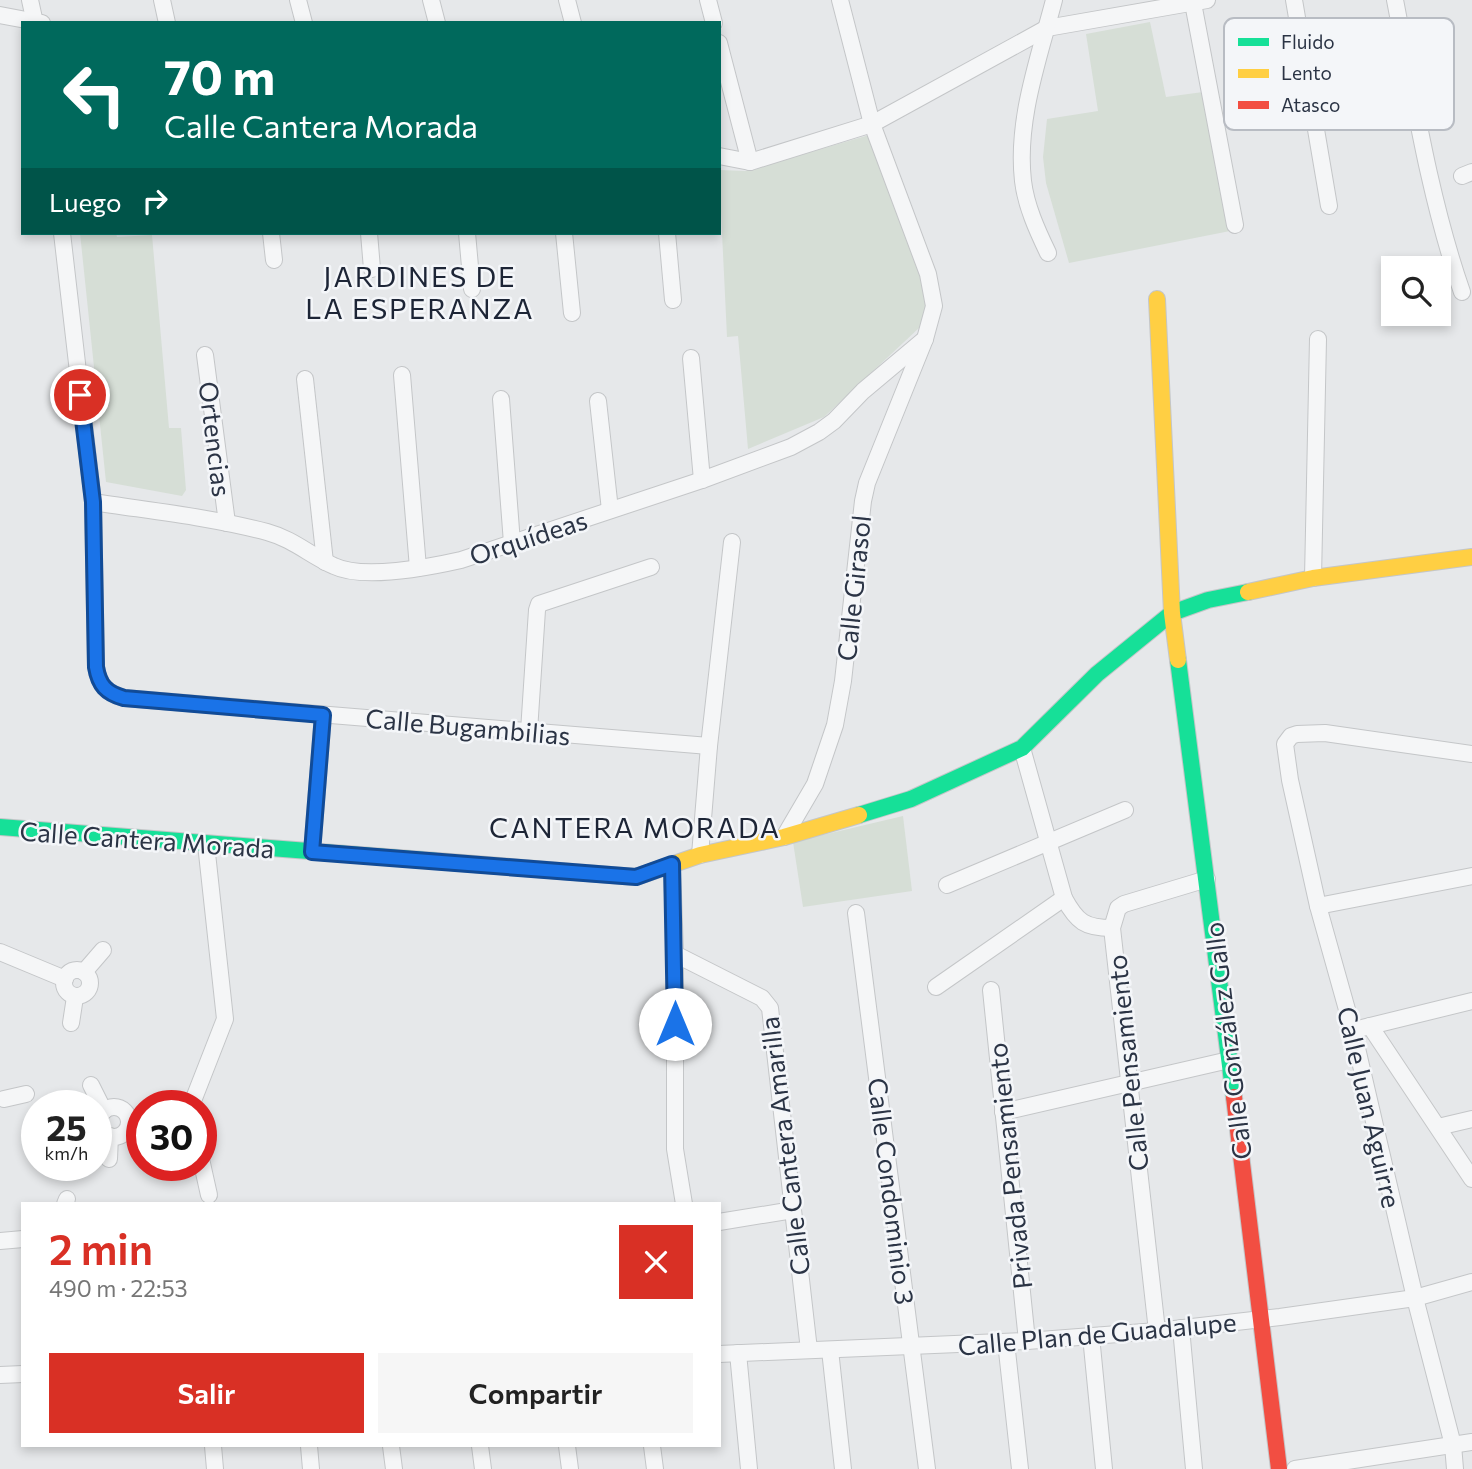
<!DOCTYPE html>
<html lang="es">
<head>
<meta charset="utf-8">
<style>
  :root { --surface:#fff; --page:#f6f6f6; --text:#222; --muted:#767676; --accent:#d93025 }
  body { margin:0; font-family:Commissioner,sans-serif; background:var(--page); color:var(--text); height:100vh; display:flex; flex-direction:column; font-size:26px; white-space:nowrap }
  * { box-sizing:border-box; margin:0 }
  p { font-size:23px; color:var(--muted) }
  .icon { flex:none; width:38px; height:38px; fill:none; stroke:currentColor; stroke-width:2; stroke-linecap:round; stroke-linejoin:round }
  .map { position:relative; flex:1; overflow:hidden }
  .details { position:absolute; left:21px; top:1202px; width:700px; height:245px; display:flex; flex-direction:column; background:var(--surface); border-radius:0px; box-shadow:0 4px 10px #0003 }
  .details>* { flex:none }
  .banner { position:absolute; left:21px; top:21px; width:700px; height:214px; border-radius:0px; box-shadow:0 4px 10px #0003; background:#00695c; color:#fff; overflow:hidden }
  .tools { position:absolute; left:1381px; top:256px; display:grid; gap:14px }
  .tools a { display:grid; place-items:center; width:70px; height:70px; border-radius:0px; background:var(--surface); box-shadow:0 4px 10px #0003; font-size:35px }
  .speed { position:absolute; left:21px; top:1090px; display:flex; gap:14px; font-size:35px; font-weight:700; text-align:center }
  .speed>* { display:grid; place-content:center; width:91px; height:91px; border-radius:50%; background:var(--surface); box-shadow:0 4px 10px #0003; line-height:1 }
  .speed small { font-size:18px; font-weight:400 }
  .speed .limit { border:10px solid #d22; background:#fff; color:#111 }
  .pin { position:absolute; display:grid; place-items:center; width:60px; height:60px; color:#fff; margin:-30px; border:4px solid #fff; border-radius:50%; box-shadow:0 2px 7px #0007 }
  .me { position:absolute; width:77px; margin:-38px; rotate:0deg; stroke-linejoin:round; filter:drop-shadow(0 0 5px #0008) }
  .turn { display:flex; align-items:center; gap:24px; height:147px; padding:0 28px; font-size:32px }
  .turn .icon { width:91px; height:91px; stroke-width:2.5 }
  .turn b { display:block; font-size:49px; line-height:60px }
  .then { display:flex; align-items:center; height:66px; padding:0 28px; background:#0003; gap:14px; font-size:26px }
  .round { display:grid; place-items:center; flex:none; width:74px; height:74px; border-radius:0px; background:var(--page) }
  .headline { display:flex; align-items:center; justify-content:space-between; height:119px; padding:0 28px }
  h1 { font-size:42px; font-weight:600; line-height:52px; color:var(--accent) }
  .action { display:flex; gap:14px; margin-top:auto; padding:14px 28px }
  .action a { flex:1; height:80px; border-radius:0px; background:var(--accent); color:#fff; font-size:28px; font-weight:600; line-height:80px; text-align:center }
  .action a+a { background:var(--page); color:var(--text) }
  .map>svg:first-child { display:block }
  .green { fill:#d6ded6 }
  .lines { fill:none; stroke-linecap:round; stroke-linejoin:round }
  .street-casing { stroke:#c4c6c8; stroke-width:18 }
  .fast-casing { stroke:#c4c6c8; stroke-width:18 }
  .slow-casing { stroke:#c4c6c8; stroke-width:18 }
  .jam-casing { stroke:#c4c6c8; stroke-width:18 }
  .street { stroke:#f5f6f7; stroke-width:16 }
  .fast { stroke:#16e098; stroke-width:16 }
  .slow { stroke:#ffcf43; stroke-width:16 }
  .jam { stroke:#f24e42; stroke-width:16 }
  .route-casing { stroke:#114b97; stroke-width:18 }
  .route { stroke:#1a73e8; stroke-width:12 }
  .labels { text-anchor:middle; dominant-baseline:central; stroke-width:5; stroke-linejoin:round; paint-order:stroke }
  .street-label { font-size:26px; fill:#2b3445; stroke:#f4f6f9 }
  .neighbourhood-label { font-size:28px; letter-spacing:2px; fill:#1d2536; stroke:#f4f6f9 }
  .key { fill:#f4f6f9; stroke:#b8bcc3; stroke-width:2 }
  .key-label { font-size:19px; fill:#2b3445 }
</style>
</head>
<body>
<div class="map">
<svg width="1472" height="1469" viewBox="0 0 1472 1469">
  <rect width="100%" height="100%" fill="#e6e8ea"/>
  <g class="green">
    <path d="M1150,22L1166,97L1203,92L1230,231L1069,263L1046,183L1043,157L1047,119L1098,111L1086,34Z"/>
    <path d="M869,135L929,297L919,328L824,417L748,449L738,336L727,337L719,170L746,171Z"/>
    <path d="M80,233H116L117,237L152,235L169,428H181L186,490L182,496L106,482Z"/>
    <path d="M903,816L912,891L803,907L793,842Z"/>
  </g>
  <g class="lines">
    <defs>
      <g id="street">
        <path d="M30,0L35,23"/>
        <path d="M162,0L167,23"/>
        <path d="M298,0L304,23"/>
        <path d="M431,0L437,23"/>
        <path d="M567,0L573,23"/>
        <path d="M708,0L714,23"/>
        <path d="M1294,0L1329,206"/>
        <path d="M1395,0C1414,98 1429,197 1462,292"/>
        <path d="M1193,3L1235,225"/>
        <path d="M0,15L42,23"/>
        <path d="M719,43L750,162"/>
        <path d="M719,156L750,162L872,124L1047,28L1207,0"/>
        <path d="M1462,176L1472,172"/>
        <path d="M62,233L93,502L96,667C99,685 106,693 124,698L709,746"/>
        <path d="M271,233L274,260"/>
        <path d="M369,233L372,269"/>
        <path d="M467,233L472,289"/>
        <path d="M564,233L572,313"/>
        <path d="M667,233L673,300"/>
        <path d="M1048,253C1037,230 1026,206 1023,181C1016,120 1039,58 1054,0"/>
        <path d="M205,355L227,523"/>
        <path d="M691,358L702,480"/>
        <path d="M402,375L418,568"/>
        <path d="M305,379L325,562"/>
        <path d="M501,399L512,543"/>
        <path d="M598,401L610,510"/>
        <path d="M93,502C151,511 210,517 267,532C293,539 311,556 334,566C363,580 430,567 461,560L702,480L791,447L819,432L834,421L863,391L925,339"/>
        <path d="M1313,578L1318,339"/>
        <path d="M529,731L537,610L539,604L651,567"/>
        <path d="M1022,748L1064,898C1077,922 1085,928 1112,928"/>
        <path d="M784,837L815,784L835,725L843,681L863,501L867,483L925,339L934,306L928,274L872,124L840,0"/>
        <path d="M312,852L323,715"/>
        <path d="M700,855L709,746L732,542"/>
        <path d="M672,865L675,954V1149L684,1204"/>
        <path d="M947,885L1125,810"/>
        <path d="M1318,906L1472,876"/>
        <path d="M856,913L927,1469"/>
        <path d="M0,952L65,979"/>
        <path d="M675,954L762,998L770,1008L809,1350"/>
        <circle cx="77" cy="983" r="13"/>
        <path d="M84,972L103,950"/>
        <path d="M936,987L1064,898"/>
        <path d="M991,990L1027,1341"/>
        <path d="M71,1023L75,997"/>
        <path d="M1370,1026L1472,1179"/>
        <path d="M1362,1028L1472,1001"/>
        <path d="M91,1085L104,1111"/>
        <path d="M4,1099L26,1094"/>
        <path d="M191,1106L225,1019L206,844"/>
        <circle cx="114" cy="1122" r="15"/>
        <path d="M1003,1112L1229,1060"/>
        <path d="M1438,1127L1472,1119"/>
        <path d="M109,1159L110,1136"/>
        <path d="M201,1159L209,1195"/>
        <path d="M65,1204L67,1199"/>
        <path d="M719,1222L793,1210"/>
        <path d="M0,1241L23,1239"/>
        <path d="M1181,1328L1194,1469"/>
        <path d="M1157,1331L1112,928L1118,908L1124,904L1207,879"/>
        <path d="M1091,1336L1104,1469"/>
        <path d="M1006,1342L1020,1469"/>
        <path d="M830,1350L843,1469"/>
        <path d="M738,1353L749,1469"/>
        <path d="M719,1354L1027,1341L1157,1331L1280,1317L1415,1298L1472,1282"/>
        <path d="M0,1375L23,1374"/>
        <path d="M213,1446L215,1469"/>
        <path d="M309,1446L311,1469"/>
        <path d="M391,1446L394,1469"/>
        <path d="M480,1446L483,1469"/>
        <path d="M567,1446L570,1469"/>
        <path d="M652,1446L655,1469"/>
        <path d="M1295,1469L1472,1442"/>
        <path d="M1455,1469L1453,1445L1415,1298L1353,1031L1318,906L1290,780L1285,744L1291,736L1297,734L1325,733L1472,754"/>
      </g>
      <g id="fast">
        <path d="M1178,660L1234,1097"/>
        <path d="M859,815L911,799L1022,748L1097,674L1172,613L1208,600L1248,592"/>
        <path d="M0,827L437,861"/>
      </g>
      <g id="slow">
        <path d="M1157,299L1172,613L1178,660"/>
        <path d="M1248,592L1313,578L1472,557"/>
        <path d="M437,861L636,877L700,855L784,837L859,815"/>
      </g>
      <path id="jam" d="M1234,1097L1279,1469"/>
    </defs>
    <use href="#street" class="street-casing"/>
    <use href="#fast" class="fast-casing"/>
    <use href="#slow" class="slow-casing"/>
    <use href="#jam" class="jam-casing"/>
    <use href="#street" class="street"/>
    <use href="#fast" class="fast"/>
    <use href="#slow" class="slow"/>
    <use href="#jam" class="jam"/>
  </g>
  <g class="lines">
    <defs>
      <path id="route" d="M80,395L93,502L96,667C99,685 106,693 124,698L323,715L312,852L636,877L672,864L675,1024"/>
    </defs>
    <use href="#route" class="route-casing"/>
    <use href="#route" class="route"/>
  </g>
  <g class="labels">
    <g class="street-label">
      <text transform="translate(216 439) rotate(83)">Ortencias</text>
      <text transform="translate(528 537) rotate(-18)">Orquídeas</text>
      <text transform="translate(853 588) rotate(-84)">Calle Girasol</text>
      <text transform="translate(468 726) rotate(5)">Calle Bugambilias</text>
      <text transform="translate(147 839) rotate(4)">Calle Cantera Morada</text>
      <text transform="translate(1227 1041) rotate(-97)">Calle González Gallo</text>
      <text transform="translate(1127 1063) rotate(-96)">Calle Pensamiento</text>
      <text transform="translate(1370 1107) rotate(77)">Calle Juan Aguirre</text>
      <text transform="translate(784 1146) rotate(-97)">Calle Cantera Amarilla</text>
      <text transform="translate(1009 1166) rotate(-96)">Privada Pensamiento</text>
      <text transform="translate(892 1191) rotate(83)">Calle Condominio 3</text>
      <text transform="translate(1097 1333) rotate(-5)">Calle Plan de Guadalupe</text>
    </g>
    <g class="neighbourhood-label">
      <text x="420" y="276">JARDINES DE<tspan x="420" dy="32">LA ESPERANZA</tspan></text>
      <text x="635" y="827">CANTERA MORADA</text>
    </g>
  </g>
  <rect x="1224" y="18" width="230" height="112" rx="10" class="key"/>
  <rect x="1238" y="38" width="31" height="8" fill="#16e098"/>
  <rect x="1238" y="69" width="31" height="9" fill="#ffcf43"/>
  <rect x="1238" y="101" width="31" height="8" fill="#f24e42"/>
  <g class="key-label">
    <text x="1281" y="49">Fluido</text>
    <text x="1281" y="80">Lento</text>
    <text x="1281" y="112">Atasco</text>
  </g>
</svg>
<div class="tools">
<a><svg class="icon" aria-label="search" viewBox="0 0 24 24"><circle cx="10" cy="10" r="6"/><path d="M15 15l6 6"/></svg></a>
</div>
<div class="speed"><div>25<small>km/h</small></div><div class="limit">30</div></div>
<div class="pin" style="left:80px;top:395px;background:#d93025"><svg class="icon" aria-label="arrive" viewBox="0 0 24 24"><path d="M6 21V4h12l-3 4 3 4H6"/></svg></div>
<svg class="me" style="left:675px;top:1024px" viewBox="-20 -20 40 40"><circle r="19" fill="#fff"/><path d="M0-13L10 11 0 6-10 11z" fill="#1a73e8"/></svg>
<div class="banner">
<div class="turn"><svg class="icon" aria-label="left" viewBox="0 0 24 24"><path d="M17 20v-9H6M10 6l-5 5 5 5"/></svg><div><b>70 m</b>Calle Cantera Morada</div></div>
<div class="then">Luego<svg class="icon" aria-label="right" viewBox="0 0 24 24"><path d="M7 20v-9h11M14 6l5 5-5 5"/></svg></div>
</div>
<section class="details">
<div class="headline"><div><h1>2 min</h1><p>490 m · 22:53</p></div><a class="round" style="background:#d93025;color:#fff"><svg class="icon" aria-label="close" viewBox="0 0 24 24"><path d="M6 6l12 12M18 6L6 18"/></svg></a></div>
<div class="action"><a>Salir</a><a>Compartir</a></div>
</section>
</div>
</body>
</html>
